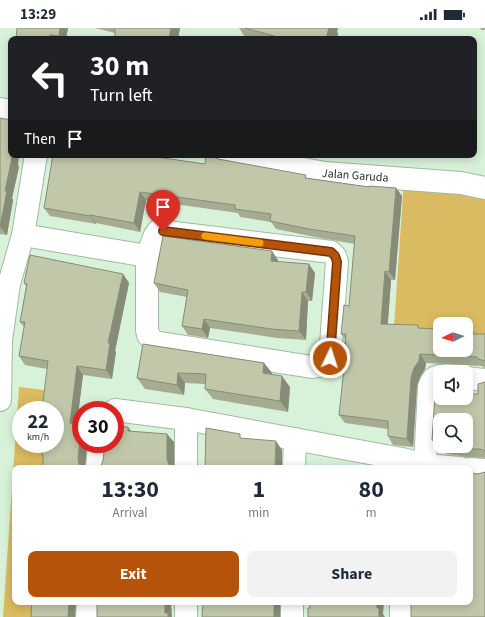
<!DOCTYPE html>
<html lang="en">
<head>
<meta charset="utf-8">
<style>
  :root { --surface:#fff; --page:#f2f2f3; --text:#1f2937; --muted:#747a83; --accent:#b45309 }
  body { margin:0; font-family:"Source Sans 3",sans-serif; background:var(--page); color:var(--text); height:100vh; display:flex; flex-direction:column; font-size:15px; white-space:nowrap }
  * { box-sizing:border-box; margin:0 }
  p { font-size:13px; color:var(--muted) }
  .icon { flex:none; width:22px; height:22px; fill:none; stroke:currentColor; stroke-width:2; stroke-linecap:round; stroke-linejoin:round }
  .map { position:relative; flex:1; overflow:hidden }
  .panel { position:absolute; left:12px; top:437px; width:461px; height:140px; display:flex; flex-direction:column; background:var(--surface); border-radius:8px; box-shadow:0 2px 10px #0003 }
  .panel>* { flex:none }
  .guide { position:absolute; left:8px; top:8px; width:469px; height:122px; border-radius:8px; box-shadow:0 2px 10px #0003; background:#202124; color:#fff; overflow:hidden }
  .needle { width:26px; rotate:265deg }
  .tools { position:absolute; left:433px; top:289px; display:grid; gap:8px }
  .tools a { display:grid; place-items:center; width:40px; height:40px; border-radius:8px; background:var(--surface); box-shadow:0 2px 10px #0003; font-size:20px }
  .speed { position:absolute; left:12px; top:373px; display:flex; gap:8px; font-size:20px; font-weight:700; text-align:center }
  .speed>* { display:grid; place-content:center; width:52px; height:52px; border-radius:50%; background:var(--surface); box-shadow:0 2px 10px #0003; line-height:1 }
  .speed small { font-size:10px; font-weight:400 }
  .speed .limit { border:6px solid #d22; background:#fff; color:#111 }
  .pin { position:absolute; display:grid; place-items:center; width:34px; height:34px; color:#fff; margin:-41px -17px; border-radius:50% 50% 50% 0; rotate:-45deg; box-shadow:0 0 4px #0007 }
  .pin .icon { rotate:45deg }
  .me { position:absolute; width:44px; margin:-22px; rotate:4deg; stroke-linejoin:round; filter:drop-shadow(0 0 3px #0008) }
  .turn { display:flex; align-items:center; gap:14px; height:84px; padding:0 16px; font-size:18px }
  .turn .icon { width:52px; height:52px; stroke-width:2.5 }
  .turn b { display:block; font-size:28px; line-height:34px }
  .then { display:flex; align-items:center; height:38px; padding:0 16px; background:#0003; gap:8px; font-size:15px }
  .eta { display:flex; justify-content:space-evenly; align-items:center; height:68px; text-align:center }
  .eta b { font-size:24px; font-weight:700; line-height:28px }
  .button { display:flex; gap:8px; margin-top:auto; padding:8px 16px }
  .button a { flex:1; height:46px; border-radius:8px; background:var(--accent); color:#fff; font-size:16px; font-weight:700; line-height:46px; text-align:center }
  .button a+a { background:var(--page); color:var(--text) }
  .status { display:flex; justify-content:space-between; align-items:center; height:28px; padding:0 20px; background:var(--surface); direction:ltr }
  .status svg { height:11px; fill:currentColor }
  .map>svg:first-child { display:block }
  .green { fill:#dabb61 }
  .lines { fill:none; stroke-linecap:round; stroke-linejoin:round }
  .minor-casing { stroke:#a2baa3; stroke-width:24 }
  .minor { stroke:#fff; stroke-width:22 }
  .wall { fill:#a6ac92; fill-rule:evenodd }
  .shaded-wall { fill:#878c77 }
  .building { fill:#c1c8aa; stroke:#878c77 }
  .route-casing { stroke:#753606; stroke-width:10 }
  .route { stroke:#b45309; stroke-width:7 }
  .slow { stroke:#f59e0b; stroke-width:7 }
  .labels { text-anchor:middle; dominant-baseline:central; stroke-width:4; stroke-linejoin:round; paint-order:stroke }
  .street-label { font-size:12px; fill:#283229; stroke:#e5ffe7 }
</style>
</head>
<body>
<div class="status"><b>13:29</b><svg viewBox="0 0 49 12"><path d="M0 12V9h3v3zM5 12V6h3v6zM10 12V3h3v9zM15 12V0h3v12zM26 1h20v11H26zM47 4h2v5h-2z"/></svg></div>
<div class="map">
<svg width="485" height="589" viewBox="0 0 485 589">
  <rect width="100%" height="100%" fill="#d8f2d9"/>
  <g class="green">
    <path d="M404,151L485,160V327L466,321V296H440V313L394,299Z"/>
    <path d="M19,359L53,363L52,382H21V416H49L48,440H15V574H39L38,589H3Z"/>
  </g>
  <g class="lines">
    <defs>
      <g id="minor">
        <path d="M0,81L11,83"/>
        <path id="s1" d="M226,127L325,145L461,155L485,160"/>
        <path d="M158,203L331,224L335,228L337,234L330,330C326,337 321,338 312,339L154,314L148,307L147,302V228L155,207Z"/>
        <path d="M23,207L147,228"/>
        <path d="M466,350L485,352"/>
        <path d="M0,372L1,312L9,256L23,207L36,127"/>
        <path d="M115,382L186,391L402,431L425,437L460,440"/>
        <path d="M425,437L429,359C431,353 433,349 440,348"/>
        <path d="M97,440L99,416"/>
        <path d="M186,440V391"/>
        <path d="M294,440L295,411"/>
        <path d="M470,441L485,442"/>
        <path d="M87,589L88,574"/>
        <path d="M186,589V574"/>
        <path d="M292,589V574"/>
        <path d="M401,589V574"/>
      </g>
    </defs>
    <use href="#minor" class="minor-casing"/>
    <use href="#minor" class="minor"/>
  </g>
  <g class="wall">
    <path d="M68,0L66,11H16Z"/>
    <path d="M95,0H180L178,11H115V5Z"/>
    <path d="M239,0H338L337,4L338,6L337,11H254L245,9Z"/>
    <path d="M480,0H485V2H481Z"/>
    <path d="M0,90L19,139L12,170L13,172L7,207L0,206Z"/>
    <path d="M212,128L218,131L308,150L369,159L396,160L402,168L395,252H391L388,296L420,301L473,303L475,306H485V340L483,339L482,338L426,335L425,341L420,349L417,358L413,419L393,417L388,408V401L345,395L339,387L344,342L343,340L345,311L341,306L349,278L355,216L315,209L276,201L271,194L240,189L238,185L146,172L140,204L96,195V196L50,188L44,180L155,129L205,136Z"/>
    <path d="M278,232V234L315,245L312,273H308L306,312L277,310L210,300L208,310L188,307L182,298L187,269L160,264L154,255Z"/>
    <path d="M123,246L129,255L115,323L116,324L112,351L83,347L77,395L81,416H87L85,440H43V428L42,427L55,416L47,341L25,337L19,328L24,299L20,294L26,258L24,255Z"/>
    <path d="M143,316L264,335L272,345L271,347L290,359L288,384L213,371L205,361V356L185,355L184,367L145,361L137,350Z"/>
    <path d="M485,354V430L466,429L461,428L447,426L443,421H438L432,412L435,367H440V370H466V366H478V356ZM440,392H466V418H440Z"/>
  </g>
  <g class="shaded-wall">
    <path d="M60,0H68L66,11H61L59,8Z"/>
    <path d="M171,0H180L178,11H169Z"/>
    <path d="M329,0H338L337,4L338,6L337,11H326Z"/>
    <path d="M50,7L53,11H49Z"/>
    <path d="M12,127H19L18,138L19,139L12,170L13,172L7,207L0,199L5,163Z"/>
    <path d="M396,160L402,168L395,252L389,244Z"/>
    <path d="M140,164L146,172L140,204L134,195Z"/>
    <path d="M90,187L96,195V196L90,188Z"/>
    <path d="M272,223L278,232L277,242L271,233Z"/>
    <path d="M309,236L315,245L312,273L306,264Z"/>
    <path d="M385,243L391,252L387,304L381,296Z"/>
    <path d="M123,246L129,255L115,323L116,324L112,351L106,342L108,315Z"/>
    <path d="M302,264L308,273L306,312L299,303Z"/>
    <path d="M204,291L210,300L208,310L202,301Z"/>
    <path d="M420,326L426,335L425,341L420,349L417,358L413,419L407,411L411,350L414,340Z"/>
    <path d="M264,335L272,345L270,355L263,345Z"/>
    <path d="M77,338L83,347L76,403L70,395Z"/>
    <path d="M178,345L185,355L184,367L177,357Z"/>
    <path d="M282,348L290,359L288,384L280,373Z"/>
    <path d="M128,399L134,407L128,403Z"/>
    <path d="M81,404V416H87L85,440H82L79,436L78,430Z"/>
    <path d="M167,406L174,414V440H171L169,437L167,431Z"/>
    <path d="M276,413L282,422V440H275Z"/>
    <path d="M69,574H76L75,589H68Z"/>
    <path d="M165,574H171L172,589H168L165,585Z"/>
    <rect x="274" y="574" width="6" height="15"/>
    <path d="M377,574H384L383,586L385,589H379L377,580Z"/>
  </g>
  <g class="building">
    <path d="M17,0H60L59,8L50,7L49,11H16Z"/>
    <path d="M115,0H171L169,11H115Z"/>
    <path d="M245,0H329L326,11H285Z"/>
    <path d="M0,90L11,92V127H12L11,130H12L5,163H7L0,199Z"/>
    <path d="M53,127H150L149,128L205,136L206,127H211L212,128L218,131L306,147L305,150L369,159V158L396,160L389,244L385,243L381,296L418,297V300L440,301V322H466V303H473V306H485V333L478,331L477,329L420,326L419,333L414,340L411,350L407,411L388,408V393L339,387L344,340H343L346,306H341L344,277L349,278L355,208L309,201L270,193L271,186L235,181V177L140,164L134,195L90,187V188L44,180Z"/>
    <path d="M163,208L272,223L271,233L309,236L306,264H302L299,303L271,301L204,291L202,301L182,298L188,262L154,255Z"/>
    <path d="M30,227L123,246L108,315H110L106,342L77,338L70,395L81,396V404L78,430L79,436L82,440H43V427H42L43,416H55V382H42L48,333L19,328L25,294H20L27,256L24,255Z"/>
    <path d="M143,316L264,335L263,345L282,348L280,373L205,361L206,346L178,345L177,357L137,350Z"/>
    <path d="M485,354V423L480,421H460L455,419L443,418H466V392H440V413L432,412L435,367H440V370H466V366H478V356Z"/>
    <path d="M115,398L128,399V403L167,406V431L169,437L172,440H99L101,438L103,432L105,416H115Z"/>
    <path d="M206,400L240,406V410L276,413L275,440H205Z"/>
    <path d="M485,444V589H411V574H470V445L478,446Z"/>
    <path d="M32,574H69L68,589H31Z"/>
    <path d="M97,574H165V585H168V589H97Z"/>
    <path d="M203,574H274V589H202Z"/>
    <path d="M310,574H377V580H379V589H308V580H310Z"/>
  </g>
  <g class="lines">
    <defs>
      <path id="route" d="M163,203L331,224L335,228L337,234L330,330"/>
    </defs>
    <use href="#route" class="route-casing"/>
    <use href="#route" class="route"/>
    <path class="slow" d="M205,208L260,215"/>
  </g>
  <g class="labels">
    <g class="street-label">
      <text stroke="none"><textPath href="#s1" startOffset="131">Jalan Garuda</textPath></text>
    </g>
  </g>
</svg>
<div class="tools">
<a><svg class="needle" viewBox="-14 -14 28 28"><path d="M0-13l5 13h-10z" fill="#e53935"/><path d="M0 13l5-13h-10z" fill="#747a83"/></svg></a>
<a><svg class="icon" aria-label="sound" viewBox="0 0 24 24"><path d="M4 9h4l5-4v14l-5-4H4zM17 9q2 3 0 6"/></svg></a>
<a><svg class="icon" aria-label="search" viewBox="0 0 24 24"><circle cx="10" cy="10" r="6"/><path d="M15 15l6 6"/></svg></a>
</div>
<div class="speed"><div>22<small>km/h</small></div><div class="limit">30</div></div>
<div class="pin" style="left:163px;top:203px;background:#d93025"><svg class="icon" aria-label="arrive" viewBox="0 0 24 24"><path d="M6 21V4h12l-3 4 3 4H6"/></svg></div>
<svg class="me" style="left:330px;top:330px" viewBox="-20 -20 40 40"><circle r="17" fill="#b45309" stroke="#fff" stroke-width="3"/><path d="M0-11L8 9 0 5-8 9z" fill="#fff"/></svg>
<div class="guide">
<div class="turn"><svg class="icon" aria-label="left" viewBox="0 0 24 24"><path d="M17 20v-9H6M10 6l-5 5 5 5"/></svg><div><b>30 m</b>Turn left</div></div>
<div class="then">Then<svg class="icon" aria-label="arrive" viewBox="0 0 24 24"><path d="M6 21V4h12l-3 4 3 4H6"/></svg></div>
</div>
<section class="panel">
<div class="eta">
<div><b>13:30</b><p>Arrival</p></div>
<div><b>1</b><p>min</p></div>
<div><b>80</b><p>m</p></div>
</div>
<div class="button"><a>Exit</a><a>Share</a></div>
</section>
</div>
</body>
</html>
